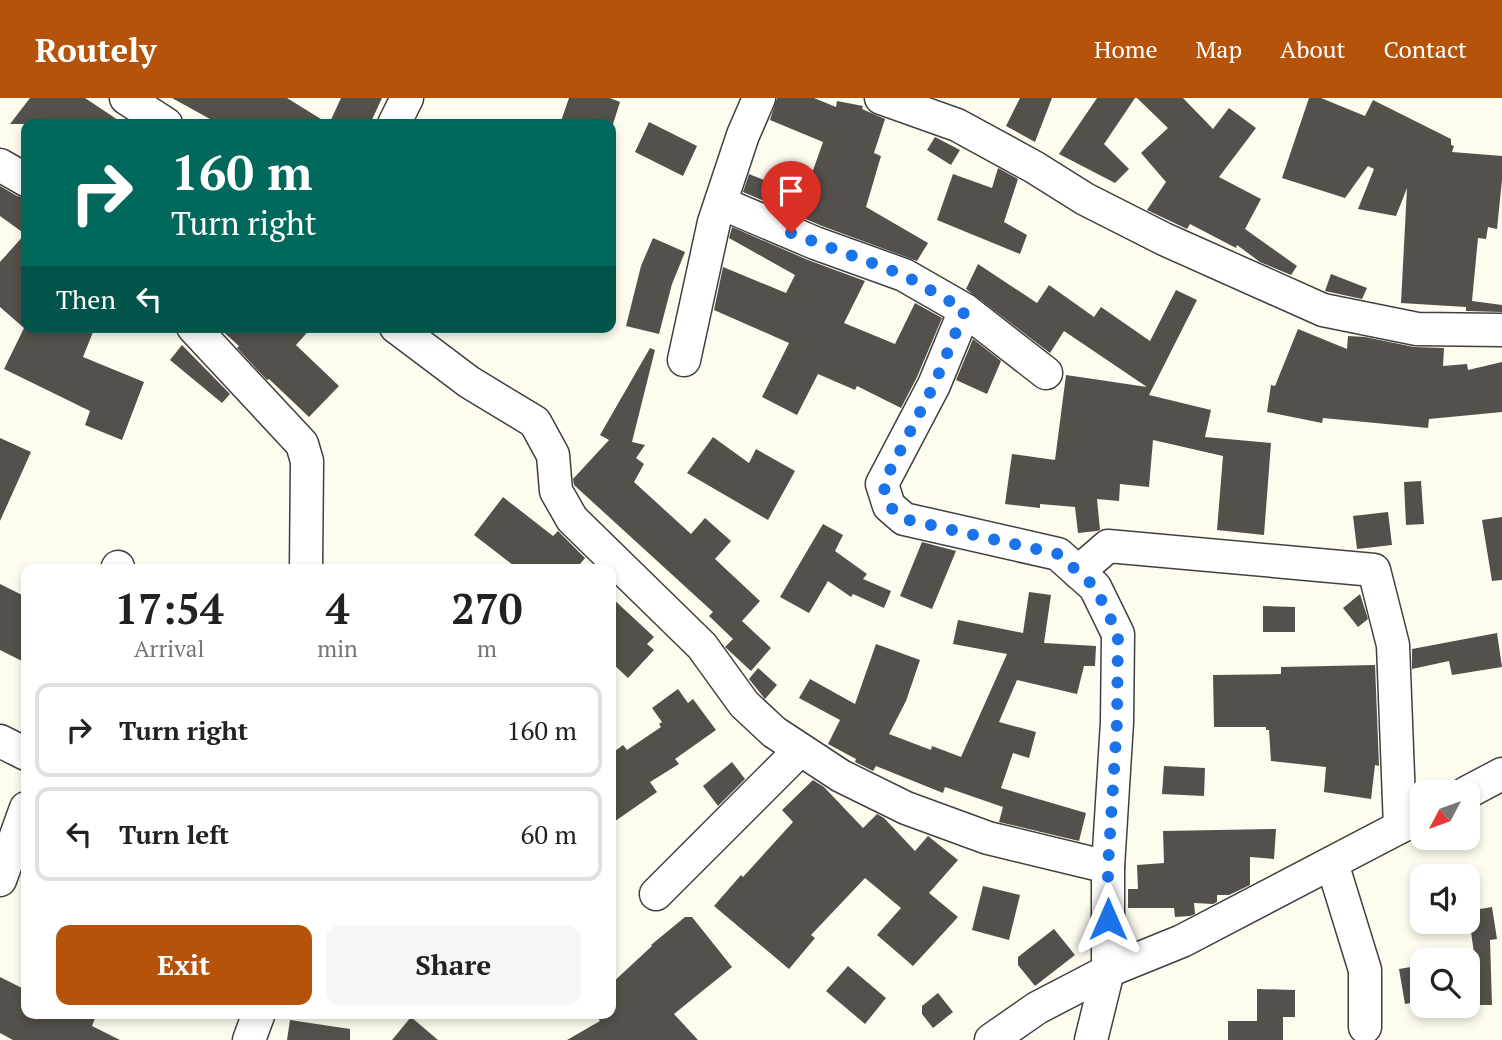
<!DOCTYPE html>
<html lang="en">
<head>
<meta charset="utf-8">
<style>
  :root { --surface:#fff; --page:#f6f6f6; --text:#222; --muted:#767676; --line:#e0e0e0; --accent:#b45309 }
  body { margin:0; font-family:"PT Serif",serif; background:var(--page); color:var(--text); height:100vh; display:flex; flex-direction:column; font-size:26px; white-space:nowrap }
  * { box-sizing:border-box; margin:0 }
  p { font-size:23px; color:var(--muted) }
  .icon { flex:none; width:38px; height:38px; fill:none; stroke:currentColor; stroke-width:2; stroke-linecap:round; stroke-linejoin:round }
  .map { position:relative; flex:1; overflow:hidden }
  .drawer { position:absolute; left:21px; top:466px; width:595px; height:455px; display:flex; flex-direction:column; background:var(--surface); border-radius:14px; box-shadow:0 4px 10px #0003 }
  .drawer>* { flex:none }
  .banner { position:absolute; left:21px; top:21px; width:595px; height:214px; border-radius:14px; box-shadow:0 4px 10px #0003; background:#00695c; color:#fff; overflow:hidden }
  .needle { width:46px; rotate:229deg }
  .fabs { position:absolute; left:1410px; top:682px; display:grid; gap:14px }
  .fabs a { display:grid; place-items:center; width:70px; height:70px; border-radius:14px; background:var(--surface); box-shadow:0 4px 10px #0003; font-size:35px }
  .pin { position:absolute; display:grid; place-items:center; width:60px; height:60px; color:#fff; margin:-72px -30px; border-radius:50% 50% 50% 0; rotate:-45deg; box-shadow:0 0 7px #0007 }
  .pin .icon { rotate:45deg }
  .me { position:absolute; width:77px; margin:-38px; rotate:0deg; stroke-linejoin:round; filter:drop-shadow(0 0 5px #0008) }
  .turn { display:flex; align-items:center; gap:24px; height:147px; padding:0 35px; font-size:32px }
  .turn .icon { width:91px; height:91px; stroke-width:2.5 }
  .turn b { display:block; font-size:49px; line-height:60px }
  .then { display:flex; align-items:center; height:66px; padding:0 35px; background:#0003; gap:14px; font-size:26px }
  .eta { display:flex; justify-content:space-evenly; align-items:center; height:119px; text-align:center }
  .eta b { font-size:42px; font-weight:700; line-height:49px }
  .primary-button { display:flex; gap:14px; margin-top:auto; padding:14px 35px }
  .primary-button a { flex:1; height:80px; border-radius:14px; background:var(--accent); color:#fff; font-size:28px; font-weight:700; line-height:80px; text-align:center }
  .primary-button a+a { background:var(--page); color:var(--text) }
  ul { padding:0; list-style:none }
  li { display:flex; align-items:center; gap:21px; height:94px; margin:0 14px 10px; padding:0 21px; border:4px solid var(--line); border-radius:14px }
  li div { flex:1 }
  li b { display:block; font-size:26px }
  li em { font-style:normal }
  header { display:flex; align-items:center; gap:42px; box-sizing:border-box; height:98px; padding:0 35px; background:var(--accent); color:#fff }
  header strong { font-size:33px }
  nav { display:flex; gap:38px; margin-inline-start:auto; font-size:24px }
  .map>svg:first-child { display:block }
  .building { fill:#54504b }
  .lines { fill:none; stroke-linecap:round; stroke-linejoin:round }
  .minor-casing { stroke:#404040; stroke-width:35 }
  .minor { stroke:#fff; stroke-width:32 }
  .route { stroke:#1a73e8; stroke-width:12; stroke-dasharray:0 21.6 }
</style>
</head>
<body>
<header>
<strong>Routely</strong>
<nav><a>Home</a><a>Map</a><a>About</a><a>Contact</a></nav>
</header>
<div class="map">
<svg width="1502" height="942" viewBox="0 0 1502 942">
  <rect width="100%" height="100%" fill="#fdfcef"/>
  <g class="building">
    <path d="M30,0H85L124,26H10Z"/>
    <path d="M172,0H287L329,26L341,0H382L370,26H219Z"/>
    <path d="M569,0H610L620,4L613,26H560Z"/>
    <path d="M777,0H814L836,9L837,3L863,8L862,11L885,21L874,55L881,58L866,109L928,145L917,163L822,128L743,94L749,76L804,98L823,44L770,22Z"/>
    <path d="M1020,0H1052L1035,44L1006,28Z"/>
    <path d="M1097,0H1135L1104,46L1129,71L1115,85L1059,56Z"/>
    <path d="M1137,0H1183L1213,31L1229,10L1256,30L1219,79L1261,101L1245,131L1297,168L1291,177L1260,164L1237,147L1236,150L1190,126L1187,131L1147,112L1166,84L1141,55L1168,30Z"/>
    <path d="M1309,0H1321L1365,18L1373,2L1451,41V47L1454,48L1452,54L1502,58V82L1497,131L1488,129L1486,141L1478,140L1472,203L1502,207V214L1466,213V209L1401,205L1407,90L1396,118L1358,111L1374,71L1368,68L1345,100L1282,80Z"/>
    <path d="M649,24L697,48L683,78L635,54Z"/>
    <path d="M935,39L960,52L951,67L927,52Z"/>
    <path d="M998,70L1018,81L1004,124L1027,137L1020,156L937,122L953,76L992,90Z"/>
    <path d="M0,88L17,98L26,100V229H95L83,259L144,284L122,342L85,327L90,313L4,271L24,230L0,209V164L25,136L0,118Z"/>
    <path d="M732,129L808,162L865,183L844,225L895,246L915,205L942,220L917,279L901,310L857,288L855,292L818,276L797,317L762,299L789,245L714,212L723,169L786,195L795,177L729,140Z"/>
    <path d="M653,140L685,154L672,186L659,236L626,228L641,168Z"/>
    <path d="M978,166L1037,205L1049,187L1094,219L1101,209L1150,243L1176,192L1197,202L1149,297L1211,312L1205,339L1271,345L1264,437L1217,432L1223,358L1153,342L1149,389L1120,386L1119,403L1097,401L1100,432L1097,433L1078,435L1075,409L1040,406V410L1005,406L1012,356L1055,362L1066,277L1147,289L1064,233L1050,255L966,191Z"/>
    <path d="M1331,176L1367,190L1362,201L1325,193Z"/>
    <path d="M218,229H312L296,247L339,288L309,319L269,281L267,282L237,250L239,248Z"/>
    <path d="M1298,231L1347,251L1348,238L1365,239L1414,249L1444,250L1443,268L1467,266L1468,272L1502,264V314L1429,321L1428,330L1323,320L1322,325L1267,314L1271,287L1275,288Z"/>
    <path d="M973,241L1001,263L987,296L956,282Z"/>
    <path d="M182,247L230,296L222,305L170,262Z"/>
    <path d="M650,250L655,252L632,344L645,347L636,360L644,366L634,384L691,436L705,420L731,443L715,461L760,503L742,523L771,550L751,573L725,549L733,541L709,518L713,514L574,387L573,381L609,342L600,337Z"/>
    <path d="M713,339L749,365L756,351L795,373L768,422L687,375Z"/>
    <path d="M0,340L31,354L0,423Z"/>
    <path d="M1421,383L1424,426L1406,427L1404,384Z"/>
    <path d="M503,399L553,438L558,433L585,460L576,471H518L474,437Z"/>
    <path d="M1388,414L1392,447L1357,451L1353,418Z"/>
    <path d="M1502,419V482L1492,483L1482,422Z"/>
    <path d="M823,426L843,437L835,453L867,476L863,481L891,493L884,510L853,496L851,499L828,483L809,515L780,499Z"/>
    <path d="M922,444L956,453L932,511L900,498Z"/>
    <path d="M0,486L26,499V565L0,552Z"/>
    <path d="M1029,494L1051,497L1044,545L1096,548L1095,568H1084L1077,596L1017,582L999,624L1036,634L1029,660L1013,655L1001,690L1086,715L1079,743L999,724L1003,709L945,689L943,695L876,668L873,673L855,664L856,661L828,646L840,622L799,600L810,581L855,606L876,546L920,562L906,603L889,636L931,652L932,648L961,659L1007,556L953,546L958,522L1023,535Z"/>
    <path d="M1360,496L1368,521L1358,529L1343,510Z"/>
    <path d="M611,499L654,539L647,546L654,552L628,580L611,564Z"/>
    <path d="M1263,508L1295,509V534H1263Z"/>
    <path d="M1497,535L1502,569L1452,577L1449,563L1412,571V551Z"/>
    <path d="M1375,567L1379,668L1375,667L1371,701L1324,694L1326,669L1271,663L1269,632H1266V629H1214L1213,577L1281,576V569Z"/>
    <path d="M758,570L777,587L765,601L749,581Z"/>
    <path d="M678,591L688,605L693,601L716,632L675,661L679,666L650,684L657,694L611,726V656L623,647L627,652L661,629L659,626L662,624L652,610Z"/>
    <path d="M732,664L745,681L718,708L703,688Z"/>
    <path d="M1164,668L1205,670L1204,698L1162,696Z"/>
    <path d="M813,682L824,689L863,730L877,716L884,720L915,753L928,738L958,762L929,795L958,819L913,868L877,837L901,810L865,780L811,837L815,840L789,871L714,808L741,777L743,779L793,724L782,712Z"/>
    <path d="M1276,731L1274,761L1250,759V787L1229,797H1217V804L1213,806L1194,805L1195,816L1190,818L1175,819L1174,810H1128V791H1138L1137,767L1164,765L1163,733Z"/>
    <path d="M983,788L1020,797L1009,842L972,832Z"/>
    <path d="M1492,809L1497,841L1490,842L1492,907H1468V855H1474L1468,813Z"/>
    <path d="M685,819H692L732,869L674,916L698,942H567L600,923L594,915H611V886L652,848L651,847Z"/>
    <path d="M1054,831L1075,857L1035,888L1018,867V859Z"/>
    <path d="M1423,867V903L1405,906L1399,871Z"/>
    <path d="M848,868L886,900L865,926L826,893Z"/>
    <path d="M0,879L26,892V915H97L92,928L120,942H13L0,935Z"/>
    <path d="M1257,891L1295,892V919H1283V942H1228V923H1257Z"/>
    <path d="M938,895L953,914L933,930L922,916V908Z"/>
    <path d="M411,919L438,942H392Z"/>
    <path d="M290,922L350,931V942H287Z"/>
  </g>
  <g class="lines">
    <defs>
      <g id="minor">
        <path d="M126,0L166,26"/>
        <path d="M881,0L957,27L1034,69L1085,101L1164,141L1323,212L1417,231L1502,232"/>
        <path d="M394,26L407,0"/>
        <path d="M0,67L26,82"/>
        <path d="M721,105L815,145L904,177L965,212L1046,275"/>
        <path d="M965,212L934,287L882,386L889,408L904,421L1058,456L1095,489L1118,536L1117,624L1108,769V873L1091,942"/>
        <path d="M193,229L302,346L307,363L306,471"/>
        <path d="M396,229L469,284L535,324L553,357L556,393L572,421L702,548L744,606L774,634L841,678L906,710L988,740L1108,769"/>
        <path d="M684,262L714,124L743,37L759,0"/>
        <path d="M117,471L118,469"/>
        <path d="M1078,474L1108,448L1374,472L1393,547L1400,729"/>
        <path d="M0,643L26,656"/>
        <path d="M1466,695L1502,676"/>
        <path d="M1332,765L1365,872V929"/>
        <path d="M0,782L26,710"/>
        <path d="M656,796L800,652"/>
        <path d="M249,942L259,915"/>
        <path d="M991,942L1037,910L1108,873L1182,843L1423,717"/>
      </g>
    </defs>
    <use href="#minor" class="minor-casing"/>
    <use href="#minor" class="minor"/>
  </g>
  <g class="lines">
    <path class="route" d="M791,135L904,177L965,212L934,287L883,386L889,408L904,421L1058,456L1095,489L1118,536L1117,624L1108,769V821"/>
  </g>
</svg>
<div class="fabs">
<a><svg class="needle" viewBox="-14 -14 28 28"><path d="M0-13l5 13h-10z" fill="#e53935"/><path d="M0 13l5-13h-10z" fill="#767676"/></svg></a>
<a><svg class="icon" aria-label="sound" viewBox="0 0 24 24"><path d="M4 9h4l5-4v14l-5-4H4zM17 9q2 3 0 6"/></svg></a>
<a><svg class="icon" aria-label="search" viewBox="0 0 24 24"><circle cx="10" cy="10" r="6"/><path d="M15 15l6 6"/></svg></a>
</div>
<div class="pin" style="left:791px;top:135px;background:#d93025"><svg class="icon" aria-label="arrive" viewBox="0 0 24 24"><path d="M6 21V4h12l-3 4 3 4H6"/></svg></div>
<svg class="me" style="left:1108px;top:821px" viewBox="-20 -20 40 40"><path d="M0-17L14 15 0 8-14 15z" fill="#1a73e8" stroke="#fff" stroke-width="4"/></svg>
<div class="banner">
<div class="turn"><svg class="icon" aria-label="right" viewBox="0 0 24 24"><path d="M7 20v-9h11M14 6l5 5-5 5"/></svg><div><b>160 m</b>Turn right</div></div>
<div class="then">Then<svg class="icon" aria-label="left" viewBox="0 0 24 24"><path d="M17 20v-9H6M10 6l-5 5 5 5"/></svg></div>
</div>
<section class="drawer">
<div class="eta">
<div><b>17:54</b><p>Arrival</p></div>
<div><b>4</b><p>min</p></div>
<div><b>270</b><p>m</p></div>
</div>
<ul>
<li><svg class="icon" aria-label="right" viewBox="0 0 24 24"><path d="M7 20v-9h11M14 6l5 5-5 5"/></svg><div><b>Turn right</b></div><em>160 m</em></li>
<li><svg class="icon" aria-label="left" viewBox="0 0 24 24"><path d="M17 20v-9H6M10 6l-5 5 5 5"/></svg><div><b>Turn left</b></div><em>60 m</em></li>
</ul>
<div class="primary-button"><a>Exit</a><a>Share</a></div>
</section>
</div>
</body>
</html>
